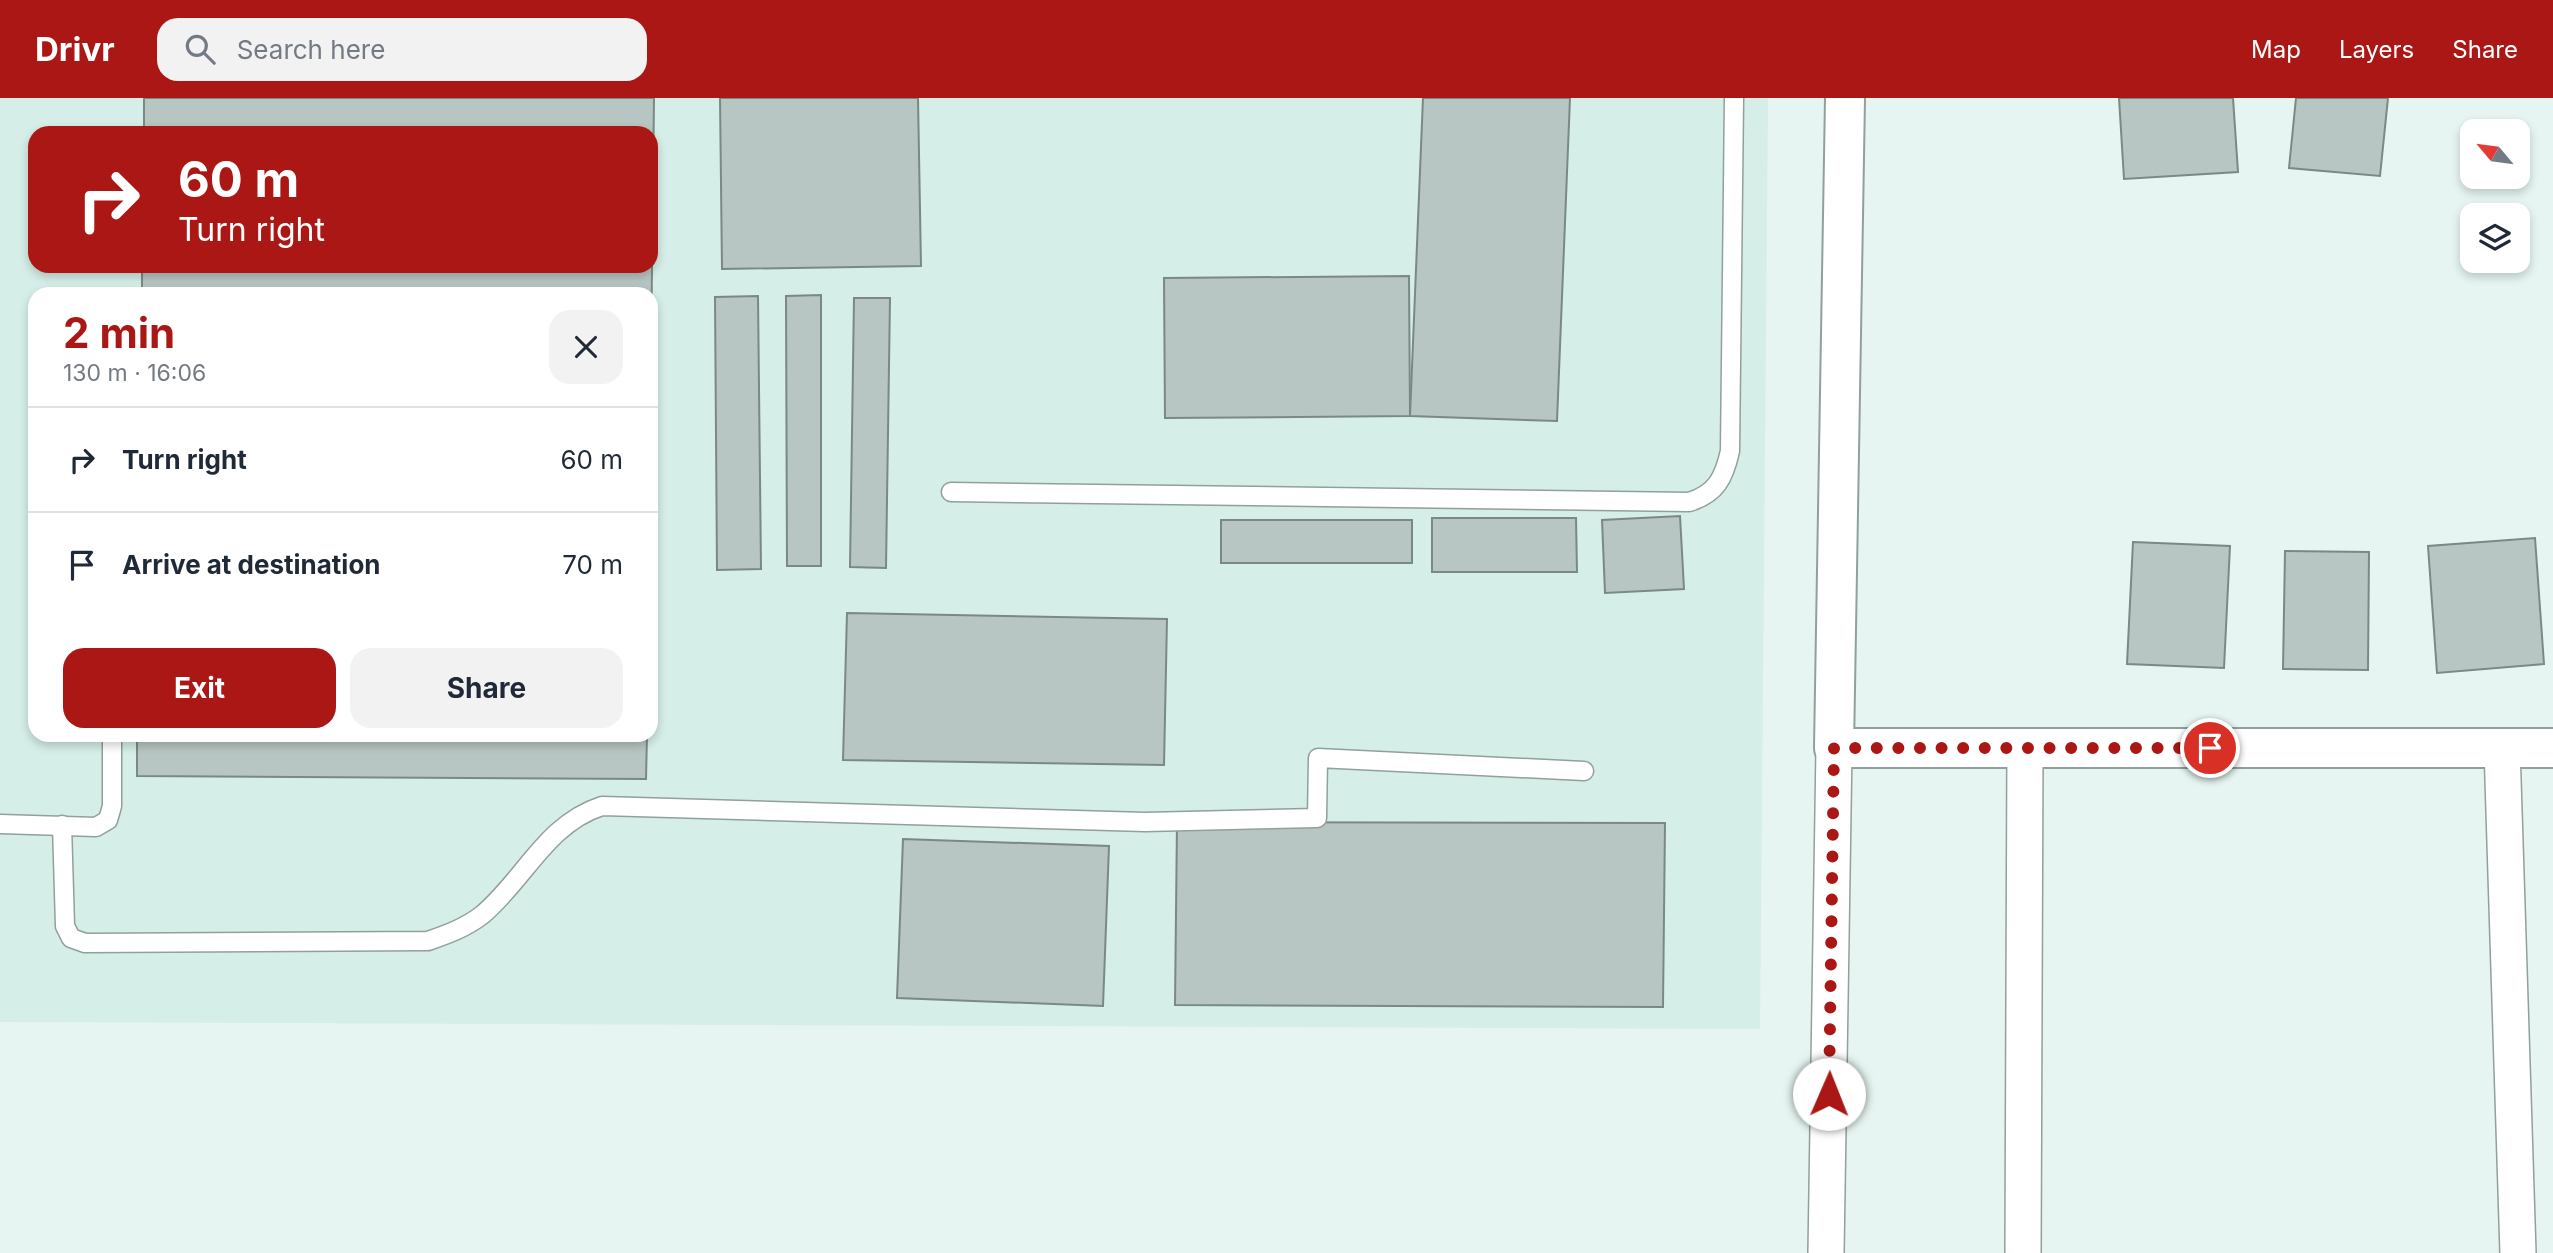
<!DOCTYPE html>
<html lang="en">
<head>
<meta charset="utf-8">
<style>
  :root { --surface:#fff; --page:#f2f2f3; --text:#1f2937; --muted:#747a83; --line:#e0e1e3; --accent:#aa1714 }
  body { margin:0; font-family:Inter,sans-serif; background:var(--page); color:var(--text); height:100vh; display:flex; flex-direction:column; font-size:26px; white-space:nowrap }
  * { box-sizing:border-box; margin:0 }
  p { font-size:23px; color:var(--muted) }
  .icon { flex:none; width:38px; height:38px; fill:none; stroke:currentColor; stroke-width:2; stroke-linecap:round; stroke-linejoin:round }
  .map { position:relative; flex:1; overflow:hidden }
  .sheet { position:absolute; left:28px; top:189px; width:630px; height:455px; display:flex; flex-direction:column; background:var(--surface); border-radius:21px; box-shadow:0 4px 10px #0003 }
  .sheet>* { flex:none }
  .banner { position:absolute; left:28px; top:28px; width:630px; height:147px; border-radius:21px; box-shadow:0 4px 10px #0003; background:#aa1714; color:#fff; overflow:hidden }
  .needle { width:46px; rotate:299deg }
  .buttons { position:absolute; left:2460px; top:21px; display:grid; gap:14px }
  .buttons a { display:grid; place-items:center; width:70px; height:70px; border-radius:14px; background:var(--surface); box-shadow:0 4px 10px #0003; font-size:35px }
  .pin { position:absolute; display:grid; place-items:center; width:60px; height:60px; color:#fff; margin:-30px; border:4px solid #fff; border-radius:50%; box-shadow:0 2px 7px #0007 }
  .me { position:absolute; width:77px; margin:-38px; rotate:1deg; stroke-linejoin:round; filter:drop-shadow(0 0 5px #0008) }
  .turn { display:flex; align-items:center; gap:24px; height:147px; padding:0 35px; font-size:32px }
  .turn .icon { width:91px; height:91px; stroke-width:2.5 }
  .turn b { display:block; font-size:49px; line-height:60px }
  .round { display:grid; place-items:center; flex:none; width:74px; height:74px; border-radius:21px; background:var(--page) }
  .head { display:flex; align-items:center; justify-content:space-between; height:119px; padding:0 35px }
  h1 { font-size:42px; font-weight:700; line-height:52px; color:var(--accent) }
  .button { display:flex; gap:14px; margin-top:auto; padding:14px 35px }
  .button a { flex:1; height:80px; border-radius:21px; background:var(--accent); color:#fff; font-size:28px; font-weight:700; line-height:80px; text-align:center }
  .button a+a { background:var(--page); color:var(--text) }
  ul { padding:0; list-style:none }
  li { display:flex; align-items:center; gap:21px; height:105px; padding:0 35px; border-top:2px solid var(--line) }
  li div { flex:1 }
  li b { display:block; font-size:26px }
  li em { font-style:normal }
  header { display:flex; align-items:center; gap:42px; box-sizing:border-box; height:98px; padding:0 35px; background:var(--accent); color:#fff }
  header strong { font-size:33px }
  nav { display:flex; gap:38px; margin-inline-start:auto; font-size:24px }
  .search { width:490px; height:63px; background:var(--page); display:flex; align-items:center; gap:18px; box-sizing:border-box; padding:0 24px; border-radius:21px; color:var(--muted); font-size:26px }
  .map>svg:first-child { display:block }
  .built { fill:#d5eee7; fill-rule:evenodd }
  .building { fill:#b7c6c2; stroke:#7b8985; stroke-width:2 }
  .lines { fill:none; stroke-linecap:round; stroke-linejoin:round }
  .service-casing { stroke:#91a09c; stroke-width:21 }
  .minor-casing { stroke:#91a09c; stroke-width:38 }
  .tertiary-casing { stroke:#91a09c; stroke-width:42 }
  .service { stroke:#fff; stroke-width:18 }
  .minor { stroke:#fff; stroke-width:35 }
  .tertiary { stroke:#fff; stroke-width:38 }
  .route { stroke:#aa1714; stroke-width:12; stroke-dasharray:0 21.6 }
</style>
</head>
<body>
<header>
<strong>Drivr</strong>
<div class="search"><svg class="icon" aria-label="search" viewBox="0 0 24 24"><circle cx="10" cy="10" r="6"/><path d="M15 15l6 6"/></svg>Search here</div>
<nav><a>Map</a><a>Layers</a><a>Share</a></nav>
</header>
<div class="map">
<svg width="2553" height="1155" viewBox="0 0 2553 1155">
  <rect width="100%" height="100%" fill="#e6f5f1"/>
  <path class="built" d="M0,0H1768L1760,931L0,924ZM35,35H651V168H35ZM35,196H651V637H35Z"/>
  <g class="building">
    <path d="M144,0H654L651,255V196H142V168H651V35H144Z"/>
    <path d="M720,0H918L921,168L722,171Z"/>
    <path d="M1423,0H1570L1557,323L1410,318Z"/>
    <path d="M2119,0H2233L2238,74L2124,81Z"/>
    <path d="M2296,0H2388L2380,78L2289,70Z"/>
    <path d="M1409,178L1410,318L1165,320L1164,180Z"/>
    <path d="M821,197V468H787L786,198Z"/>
    <path d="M758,198L761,471L717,472L715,199Z"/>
    <path d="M854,200H890L886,470L850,469Z"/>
    <path d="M1680,418L1684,491L1605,495L1602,422Z"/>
    <path d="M1432,420H1576L1577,474H1432Z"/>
    <rect x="1221" y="422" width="191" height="43"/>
    <path d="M2535,440L2544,566L2437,575L2428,448Z"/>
    <path d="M2133,444L2230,448L2224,570L2127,566Z"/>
    <path d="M2285,453L2369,454L2368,572L2283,571Z"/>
    <path d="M847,515L1167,521L1164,667L843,662Z"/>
    <path d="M137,637H647L646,681L137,678Z"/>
    <path d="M1177,724L1665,725L1663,909L1175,907Z"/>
    <path d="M903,741L1109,748L1103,908L897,900Z"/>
  </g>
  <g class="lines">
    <defs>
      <g id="service">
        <path d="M951,394L1689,404C1716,396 1724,380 1730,353L1734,0"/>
        <path d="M0,726L96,729L108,722L112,708V637"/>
        <path d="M62,727L65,828L71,840L85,845L428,843C448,836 465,830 482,817C525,781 546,726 602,708L1145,724L1317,720L1318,660L1584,673"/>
      </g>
      <g id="minor">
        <path d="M2502,650L2518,1155"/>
        <path d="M1826,1155L1834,650"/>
        <path d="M2023,1155L2025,650"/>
      </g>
      <path id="tertiary" d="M1845,0L1834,650H2553"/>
    </defs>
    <use href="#service" class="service-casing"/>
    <use href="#minor" class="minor-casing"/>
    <use href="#tertiary" class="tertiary-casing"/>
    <use href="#service" class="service"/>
    <use href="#minor" class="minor"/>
    <use href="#tertiary" class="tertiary"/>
  </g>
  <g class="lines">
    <path class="route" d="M1829,996L1834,650H2210"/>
  </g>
</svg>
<div class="buttons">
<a><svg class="needle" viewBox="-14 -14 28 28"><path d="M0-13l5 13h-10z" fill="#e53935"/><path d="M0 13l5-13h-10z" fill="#747a83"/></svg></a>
<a><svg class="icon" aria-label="layers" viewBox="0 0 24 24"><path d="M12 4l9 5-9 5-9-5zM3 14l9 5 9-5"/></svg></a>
</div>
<div class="pin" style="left:2210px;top:650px;background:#d93025"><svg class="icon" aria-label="arrive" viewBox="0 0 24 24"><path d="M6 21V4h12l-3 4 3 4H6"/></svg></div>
<svg class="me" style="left:1829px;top:996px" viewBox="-20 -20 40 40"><circle r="19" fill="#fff"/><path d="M0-13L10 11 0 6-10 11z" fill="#aa1714"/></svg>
<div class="banner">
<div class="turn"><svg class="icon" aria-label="right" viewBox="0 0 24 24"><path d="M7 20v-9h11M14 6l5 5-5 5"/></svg><div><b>60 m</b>Turn right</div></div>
</div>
<section class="sheet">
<div class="head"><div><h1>2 min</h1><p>130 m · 16:06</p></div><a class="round"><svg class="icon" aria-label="close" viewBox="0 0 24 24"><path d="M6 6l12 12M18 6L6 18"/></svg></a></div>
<ul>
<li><svg class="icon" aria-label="right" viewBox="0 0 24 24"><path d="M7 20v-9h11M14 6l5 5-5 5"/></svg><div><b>Turn right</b></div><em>60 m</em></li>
<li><svg class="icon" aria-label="arrive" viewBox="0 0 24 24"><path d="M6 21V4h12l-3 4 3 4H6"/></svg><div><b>Arrive at destination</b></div><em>70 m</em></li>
</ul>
<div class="button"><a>Exit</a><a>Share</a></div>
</section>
</div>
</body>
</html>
